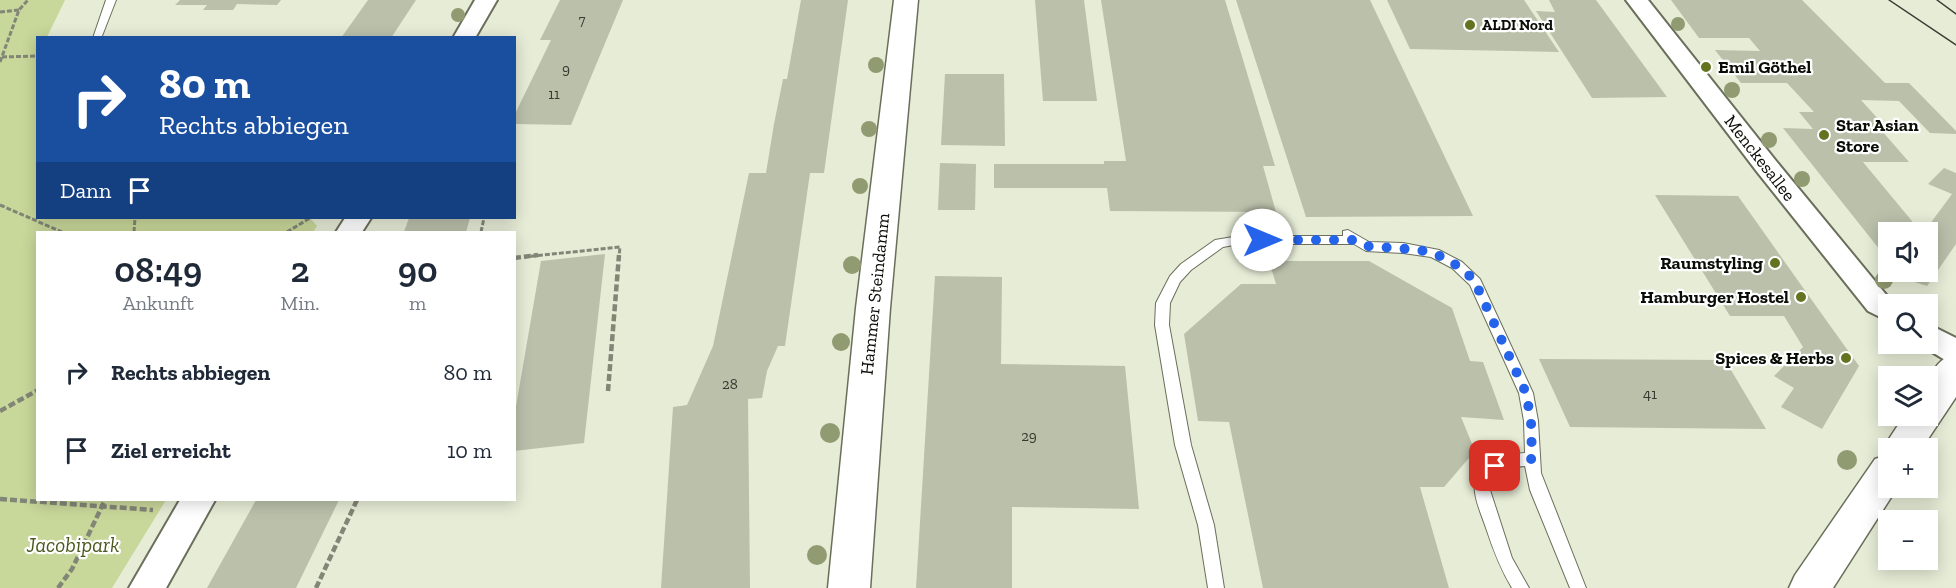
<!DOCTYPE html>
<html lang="de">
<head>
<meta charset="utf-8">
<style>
  :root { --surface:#fff; --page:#f6f6f7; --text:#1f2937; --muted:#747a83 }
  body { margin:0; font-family:"Zilla Slab",serif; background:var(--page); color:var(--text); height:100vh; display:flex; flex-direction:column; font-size:22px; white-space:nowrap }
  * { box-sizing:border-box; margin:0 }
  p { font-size:20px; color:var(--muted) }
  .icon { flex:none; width:33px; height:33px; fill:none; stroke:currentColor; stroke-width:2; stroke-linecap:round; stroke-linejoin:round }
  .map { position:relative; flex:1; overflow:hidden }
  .details { position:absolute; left:36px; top:231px; width:480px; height:270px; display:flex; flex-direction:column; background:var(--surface); border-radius:0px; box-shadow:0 3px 15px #0003 }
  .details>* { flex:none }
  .hud { position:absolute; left:36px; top:36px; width:480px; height:183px; border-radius:0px; box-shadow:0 3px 15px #0003; background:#1a4fa0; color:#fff; overflow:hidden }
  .fabs { position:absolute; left:1878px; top:222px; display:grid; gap:12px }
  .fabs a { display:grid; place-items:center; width:60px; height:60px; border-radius:0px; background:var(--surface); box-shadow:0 3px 15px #0003; font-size:30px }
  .pin { position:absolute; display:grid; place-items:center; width:51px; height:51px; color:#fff; margin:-26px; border-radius:12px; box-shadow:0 3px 9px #0006 }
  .me { position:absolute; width:66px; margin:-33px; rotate:90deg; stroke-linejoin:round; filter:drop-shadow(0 0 4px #0008) }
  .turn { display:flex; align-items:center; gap:21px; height:126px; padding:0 24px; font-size:27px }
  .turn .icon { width:78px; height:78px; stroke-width:2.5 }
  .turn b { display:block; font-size:42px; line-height:51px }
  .then { display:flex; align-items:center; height:57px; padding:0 24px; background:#0003; gap:12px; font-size:22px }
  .eta { display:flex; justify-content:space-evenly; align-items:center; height:102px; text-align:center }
  .eta b { font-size:36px; font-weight:600; line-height:42px }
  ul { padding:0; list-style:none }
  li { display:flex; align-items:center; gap:18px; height:78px; padding:0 24px }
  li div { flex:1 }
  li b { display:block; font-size:22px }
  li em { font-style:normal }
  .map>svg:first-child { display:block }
  .green { fill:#c8d79a }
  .building { fill:#bac0aa }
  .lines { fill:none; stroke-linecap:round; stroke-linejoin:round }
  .service-casing { stroke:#6a6f5b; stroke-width:2 }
  .minor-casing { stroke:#6a6f5b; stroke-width:4 }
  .tertiary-casing { stroke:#6a6f5b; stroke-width:3 }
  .secondary-casing { stroke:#6a6f5b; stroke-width:3 }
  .path-far1 { stroke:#828677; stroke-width:3; stroke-dasharray:5 2; stroke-linecap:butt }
  .path { stroke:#828677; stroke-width:4.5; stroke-dasharray:7 3; stroke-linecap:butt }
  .service { fill:#fff; fill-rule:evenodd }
  .minor { fill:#fff; fill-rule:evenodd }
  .tertiary { fill:#fff; fill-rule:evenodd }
  .secondary { fill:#fff; fill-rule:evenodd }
  .tram { stroke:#3a3d33; stroke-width:1.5 }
  .tree { fill:#919b71 }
  .route { stroke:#2563eb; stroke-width:10; stroke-dasharray:0 18 }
  .poi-dot { fill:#637320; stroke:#fff; stroke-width:2 }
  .labels { text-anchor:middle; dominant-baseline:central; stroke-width:4.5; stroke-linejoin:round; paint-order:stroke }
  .far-number-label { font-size:14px; fill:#36392f }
  .far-poi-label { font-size:15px; font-weight:bold; fill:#0a0c06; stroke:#fff; text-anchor:start }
  .number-label { font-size:15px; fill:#36392f }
  .poi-label { font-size:18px; font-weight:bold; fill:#0a0c06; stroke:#fff; text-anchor:end }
  .street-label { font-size:18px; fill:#0a0c06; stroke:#fff }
  .near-park-label { font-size:21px; font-style:italic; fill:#4c581f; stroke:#fff }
</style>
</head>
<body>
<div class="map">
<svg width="1956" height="588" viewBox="0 0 1956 588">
  <rect width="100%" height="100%" fill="#e6ecd6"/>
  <path class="green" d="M0,0H65L47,37L38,38V218H310L317,226L313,232H38V500H166L112,588H0Z"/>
  <g class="building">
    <path d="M180,0H281L277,5L237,4L233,10H203L207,5H175Z"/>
    <path d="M368,0H416L391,38H341Z"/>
    <path d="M560,0H623L571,125L514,124V116L551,40H540Z"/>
    <path d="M801,0H848L824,173H810L785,346H778L767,371L762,398L748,399L750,588H661L673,407L687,405L713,346L749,173H766L774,124L783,79H787Z"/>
    <path d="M1035,0H1084L1097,101H1043Z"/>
    <path d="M1101,0H1225L1275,166H1263L1276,212L1110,211L1107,188H994V164H1104V161H1126Z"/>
    <path d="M1236,0H1370L1473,216L1306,217Z"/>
    <path d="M1387,0H1524L1559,52L1410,49Z"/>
    <path d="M1549,0H1596L1667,97L1592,98L1536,11L1555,12Z"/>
    <path d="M1671,0H1802L1885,83H1909L1956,131V134L1930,133L1899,101L1861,100L1889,131H1865H1882L1909,162H1863L1921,232H1888V260L1783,128L1813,129L1799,112H1814L1787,83H1741L1715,50L1760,51L1749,38H1699Z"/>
    <path d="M945,74H1004L1005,146L941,145Z"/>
    <path d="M940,163L976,164L975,210H938Z"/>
    <path d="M1944,168L1956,173V244L1927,286L1902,278L1897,272H1928V232H1924L1952,194L1928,184Z"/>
    <path d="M1655,195L1738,196L1811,299L1859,366L1822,429L1781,407L1794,388L1774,376L1803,347L1784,316H1730Z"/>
    <path d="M409,218H470L466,232H404Z"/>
    <path d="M605,254L584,443L514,451V418L541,261Z"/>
    <path d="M1269,261H1369L1452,308L1470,361L1483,362L1504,420L1461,417L1475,451L1444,487H1420L1449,588H1263L1229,422L1198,421L1184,334L1241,284H1276Z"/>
    <path d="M935,276L1002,277L1001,364L1125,366L1139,509L1012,507V588H916Z"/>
    <path d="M1539,359L1725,360L1766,429L1570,427Z"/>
    <path d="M256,500H339L296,588H207Z"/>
  </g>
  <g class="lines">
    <defs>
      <g id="service">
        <path d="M106,0H116L102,36L93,38Z"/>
        <path d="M1348,230L1369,242L1403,243L1439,250L1462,262L1480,279L1533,393L1538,421L1541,473L1586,588H1570L1530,490L1525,466C1507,467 1495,471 1490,490L1512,558L1529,588H1512C1500,568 1493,549 1486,528C1482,516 1476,503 1475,492C1471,465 1504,454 1525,453L1524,421L1519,393L1470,285L1452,268L1431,257L1403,253L1366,251L1354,244H1239L1223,247L1191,270L1180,282L1170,303L1169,325L1191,445L1214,525L1224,588H1208L1198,525L1175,445L1155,325L1156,303L1170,276L1181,264L1215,240L1239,236H1343V231Z"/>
      </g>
      <g id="minor">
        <path d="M475,0H497L475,38H453Z"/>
        <path d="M1626,0H1648L1776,161L1888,297L1899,304H1888V321L1868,311L1758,173Z"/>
        <path d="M345,218H371L362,232H336Z"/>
        <path d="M1928,324L1956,338V363L1945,360L1919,344H1928Z"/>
        <path d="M180,500H215L166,588H129Z"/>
      </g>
      <path id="tertiary" d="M894,0H918L890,308L870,588H828L856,308Z"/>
      <path id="secondary" d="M1956,353V397L1922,448H1888V488H1897L1833,588H1789L1795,575L1875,459L1887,455L1883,448L1904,416H1928C1928,389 1926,363 1956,353Z"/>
    </defs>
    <use href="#service" class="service-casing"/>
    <use href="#minor" class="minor-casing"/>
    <use href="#tertiary" class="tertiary-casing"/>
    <use href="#secondary" class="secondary-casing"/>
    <g class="path-far1">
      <path d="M0,12L19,10"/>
      <path d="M2,57L38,56"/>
      <path d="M0,62L19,10L28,0"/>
      <path d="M0,205L62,232"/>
      <path d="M134,232L135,218"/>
      <path d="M287,232L310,218"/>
      <path d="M481,232L484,218"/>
      <path d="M524,257L620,247L619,257"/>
    </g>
    <g class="path">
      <path d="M514,258L538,255"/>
      <path d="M608,391L619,255"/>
      <path d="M0,411L38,390"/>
      <path d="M0,499L153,510"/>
      <path d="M58,588L72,569L105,500"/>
      <path d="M316,588L357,500"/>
    </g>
    <use href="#service" class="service"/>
    <use href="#minor" class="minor"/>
    <use href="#tertiary" class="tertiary"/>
    <use href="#secondary" class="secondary"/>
    <g class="tram">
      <path d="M1889,0L1956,45"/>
      <path d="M1937,0L1956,14"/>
    </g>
  </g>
  <g class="tree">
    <circle cx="458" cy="15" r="7"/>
    <circle cx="1678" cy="24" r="7"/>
    <circle cx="876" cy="65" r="8"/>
    <circle cx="1732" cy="90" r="8"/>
    <circle cx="869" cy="129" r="8"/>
    <circle cx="1769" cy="140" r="8"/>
    <circle cx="1802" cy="179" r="8"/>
    <circle cx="860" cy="186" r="8"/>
    <circle cx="852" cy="265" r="9"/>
    <circle cx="1884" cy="280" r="9"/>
    <circle cx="841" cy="342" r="9"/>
    <circle cx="830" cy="433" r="10"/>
    <circle cx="1847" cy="460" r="10"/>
    <circle cx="817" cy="555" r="10"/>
  </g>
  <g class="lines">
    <path class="route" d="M1262,240H1353L1366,246L1420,250L1446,258L1467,273L1475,282L1526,393L1531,421L1532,459L1504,461L1495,466"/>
  </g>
  <g class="poi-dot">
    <circle cx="1470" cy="25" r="6"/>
    <circle cx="1706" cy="67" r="6"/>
    <circle cx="1824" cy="135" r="6"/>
    <circle cx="1775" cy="263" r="6"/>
    <circle cx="1801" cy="297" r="6"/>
    <circle cx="1846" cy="358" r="6"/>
  </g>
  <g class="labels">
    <g class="far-number-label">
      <text x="582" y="20">7</text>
    </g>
    <g class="far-poi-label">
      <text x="1482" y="25">ALDI Nord</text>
    </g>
    <g class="number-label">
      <text x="566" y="69">9</text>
      <text x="554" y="94">11</text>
      <text x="730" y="384">28</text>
      <text x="1650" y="394">41</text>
      <text x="1029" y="436">29</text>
    </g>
    <g class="poi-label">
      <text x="1718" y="67" text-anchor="start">Emil Göthel</text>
      <text x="1836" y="125" text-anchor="start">Star Asian<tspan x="1836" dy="21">Store</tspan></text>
      <text x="1763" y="263">Raumstyling</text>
      <text x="1789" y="297">Hamburger Hostel</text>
      <text x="1834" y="358">Spices &amp; Herbs</text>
    </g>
    <g class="street-label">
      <text transform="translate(1760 158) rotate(52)">Menckesallee</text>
      <text transform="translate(875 294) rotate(-84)">Hammer Steindamm</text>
    </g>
    <g class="near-park-label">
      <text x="73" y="544">Jacobipark</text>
    </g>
  </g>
</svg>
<div class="fabs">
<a><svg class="icon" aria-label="sound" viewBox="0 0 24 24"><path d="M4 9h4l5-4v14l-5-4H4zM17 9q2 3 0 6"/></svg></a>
<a><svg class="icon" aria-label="search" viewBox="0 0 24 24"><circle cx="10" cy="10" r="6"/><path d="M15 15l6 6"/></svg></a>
<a><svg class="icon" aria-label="layers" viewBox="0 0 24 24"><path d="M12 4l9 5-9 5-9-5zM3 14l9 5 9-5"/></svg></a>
<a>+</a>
<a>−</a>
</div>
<div class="pin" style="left:1495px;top:466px;background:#d93025"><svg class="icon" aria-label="arrive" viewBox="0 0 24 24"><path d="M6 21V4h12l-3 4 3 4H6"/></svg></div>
<svg class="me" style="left:1262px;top:240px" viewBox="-20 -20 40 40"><circle r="19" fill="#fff"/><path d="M0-13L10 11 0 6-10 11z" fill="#2563eb"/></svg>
<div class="hud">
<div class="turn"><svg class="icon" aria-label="right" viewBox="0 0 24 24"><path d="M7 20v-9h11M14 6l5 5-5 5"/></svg><div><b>80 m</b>Rechts abbiegen</div></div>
<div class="then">Dann<svg class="icon" aria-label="arrive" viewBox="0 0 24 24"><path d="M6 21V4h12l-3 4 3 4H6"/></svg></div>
</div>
<section class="details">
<div class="eta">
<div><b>08:49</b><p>Ankunft</p></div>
<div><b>2</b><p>Min.</p></div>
<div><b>90</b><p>m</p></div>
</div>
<ul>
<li><svg class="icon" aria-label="right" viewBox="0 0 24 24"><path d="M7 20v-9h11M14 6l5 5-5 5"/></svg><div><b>Rechts abbiegen</b></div><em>80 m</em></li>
<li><svg class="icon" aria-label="arrive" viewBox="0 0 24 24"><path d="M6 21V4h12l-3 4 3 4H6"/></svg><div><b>Ziel erreicht</b></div><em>10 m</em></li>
</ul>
</section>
</div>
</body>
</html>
